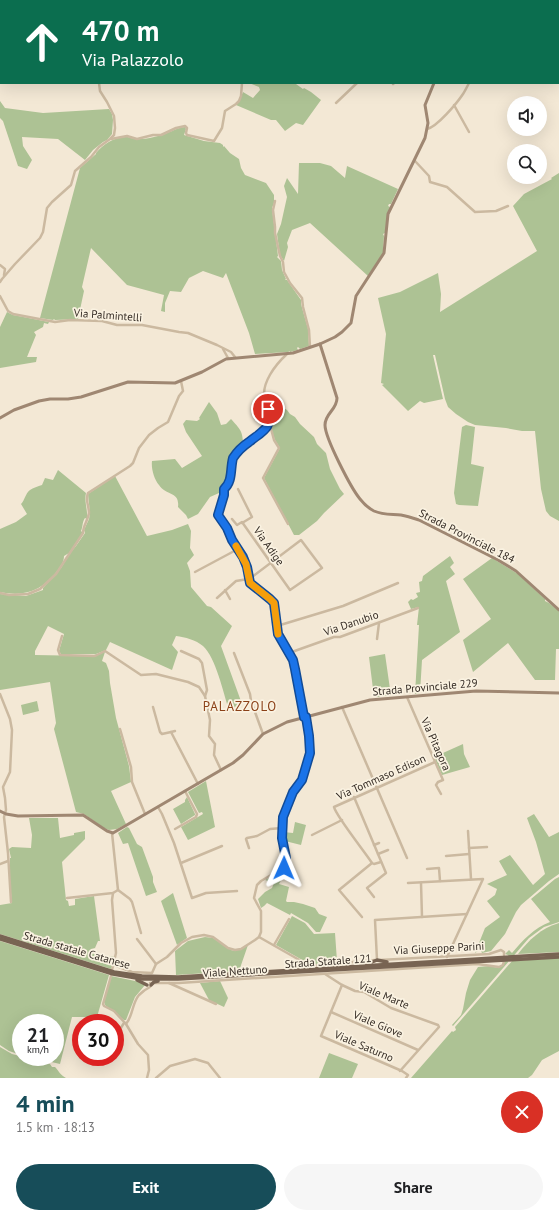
<!DOCTYPE html>
<html lang="en">
<head>
<meta charset="utf-8">
<style>
  :root { --surface:#fff; --page:#f6f6f6; --text:#202124; --muted:#757577; --accent:#174d59 }
  body { margin:0; font-family:"PT Sans",sans-serif; background:var(--page); color:var(--text); height:100vh; display:flex; flex-direction:column; font-size:15px; white-space:nowrap }
  * { box-sizing:border-box; margin:0 }
  p { font-size:13px; color:var(--muted) }
  .icon { flex:none; width:22px; height:22px; fill:none; stroke:currentColor; stroke-width:2; stroke-linecap:round; stroke-linejoin:round }
  .map { position:relative; height:1078px; overflow:hidden }
  .drawer { display:flex; flex-direction:column; background:var(--surface); flex:1 }
  .drawer>* { flex:none }
  .banner { position:absolute; left:0px; top:0px; width:559px; height:84px; box-shadow:0 4px 16px #0002; background:#0b6e4f; color:#fff; overflow:hidden }
  .buttons { position:absolute; left:507px; top:96px; display:grid; gap:8px }
  .buttons a { display:grid; place-items:center; width:40px; height:40px; border-radius:50%; background:var(--surface); box-shadow:0 4px 16px #0002; font-size:20px }
  .speed { position:absolute; left:12px; top:1014px; display:flex; gap:8px; font-size:20px; font-weight:700; text-align:center }
  .speed>* { display:grid; place-content:center; width:52px; height:52px; border-radius:50%; background:var(--surface); box-shadow:0 4px 16px #0002; line-height:1 }
  .speed small { font-size:10px; font-weight:400 }
  .speed .limit { border:6px solid #d22; background:#fff; color:#111 }
  .pin { position:absolute; display:grid; place-items:center; width:34px; height:34px; color:#fff; margin:-17px; border:2px solid #fff; border-radius:50%; box-shadow:0 1px 4px #0007 }
  .me { position:absolute; width:44px; margin:-22px; rotate:1deg; stroke-linejoin:round; filter:drop-shadow(0 0 3px #0008) }
  .turn { display:flex; align-items:center; gap:14px; height:84px; padding:0 16px; font-size:18px }
  .turn .icon { width:52px; height:52px; stroke-width:2.5 }
  .turn b { display:block; font-size:28px; line-height:34px }
  .round { display:grid; place-items:center; flex:none; width:42px; height:42px; border-radius:21px; background:var(--page) }
  .overview { display:flex; align-items:center; justify-content:space-between; height:68px; padding:0 16px }
  h1 { font-size:24px; font-weight:700; line-height:30px; color:var(--accent) }
  .action { display:flex; gap:8px; margin-top:auto; padding:8px 16px }
  .action a { flex:1; height:46px; border-radius:24px; background:var(--accent); color:#fff; font-size:16px; font-weight:700; line-height:46px; text-align:center }
  .action a+a { background:var(--page); color:var(--text) }
  .map>svg:first-child { display:block }
  .green { fill:#adc294 }
  .lines { fill:none; stroke-linecap:round; stroke-linejoin:round }
  .street { stroke:#cbb9a0; stroke-width:2.5 }
  .secondary { stroke:#9f8772; stroke-width:3 }
  .primary { stroke:#786453; stroke-width:3.5 }
  .route-casing { stroke:#114b97; stroke-width:10 }
  .route { stroke:#1a73e8; stroke-width:7 }
  .slow { stroke:#f59e0b; stroke-width:7 }
  .labels { text-anchor:middle; dominant-baseline:central; stroke-width:3.5; stroke-linejoin:round; paint-order:stroke }
  .street-label { font-size:11px; fill:#342b24; stroke:#faf2e1 }
  .quarter-label { font-size:13px; letter-spacing:1px; fill:#8a4017; stroke:#faf2e1 }
</style>
</head>
<body>
<div class="map">
<svg width="559" height="1078" viewBox="0 0 559 1078">
  <rect width="100%" height="100%" fill="#f3e8d5"/>
  <g class="green">
    <path d="M249,83H297L296,84L303,89L304,88L311,92L321,100L303,125L296,123L285,131L276,120H271L236,105L241,97L243,92L253,98L260,90L259,87Z"/>
    <path d="M0,101L5,108L43,113L109,109L112,114L113,120L112,134L107,140L103,142L93,150L85,160L58,139L22,137L23,146L32,160L27,169L18,166L3,121L0,118Z"/>
    <path d="M185,127L186,129L184,135L204,141L220,143L223,145V147L224,146L230,153L239,159L241,168L245,175L266,183L274,195V203L272,208L278,256L277,257L281,261L282,270L286,279L285,280H287L301,300V304L308,329L309,346L300,349L298,347L297,348L298,350L290,352V351L288,352L255,354L249,333L226,273L223,278L203,271L189,278L181,292L170,291L165,303V312L161,311L164,295L127,285L91,248L82,287L84,291L78,319L55,320L54,319L53,320L40,318L80,168L96,154V153C103,144 116,136 128,137C132,138 136,140 140,139C147,139 153,137 158,136C168,134 175,128 185,127Z"/>
    <path d="M299,163H320L331,166L345,178L347,166L398,189L391,204H389L388,206L390,207L385,233L383,234L384,236L383,253L368,276L310,223L292,230L287,243L288,247L284,261L280,255L277,234L281,224L287,197L284,186L287,178L298,194Z"/>
    <path d="M559,173V521L550,516L546,511L541,489L535,431H522L506,428L475,425L468,422L456,414L448,407L445,399L435,355H433L443,399L424,403L420,401L408,411L382,385L384,384L381,383L386,334L378,298L400,292L438,273L441,294L440,312L537,251L513,206L524,194L552,179L551,178Z"/>
    <path d="M7,312L13,315L49,322L48,324L44,323L43,327L34,332L36,335L27,357H37L36,362L0,368V327Z"/>
    <path d="M209,402L217,413L221,425L226,424L231,419C240,429 243,431 243,445L232,457L231,464V476L223,493H219L210,497L198,514L188,519L186,515L178,507C180,491 166,496 159,485C154,479 151,468 152,461L175,459L182,468L202,456L186,432L183,424L186,420L197,421L200,419L199,418Z"/>
    <path d="M266,402L276,403L287,410L290,414L295,417L300,424L314,437L317,444L326,453L330,469L340,489L344,494L324,513L317,521L299,535H294L264,478L280,448L275,440L269,423L271,415Z"/>
    <path d="M466,425L475,427L471,464L484,467L478,506L459,505L456,504L454,493L462,427Z"/>
    <path d="M58,470L86,493C84,502 88,510 87,519L85,518C82,522 83,527 81,531L83,533L69,553L64,556C64,562 61,565 58,570C42,591 25,597 0,592V529L16,522L27,514L21,504C25,500 25,494 30,490C33,488 38,486 42,485L45,478L53,480Z"/>
    <path d="M115,476L147,536L172,530L188,524L191,531L190,548L194,555L187,563L190,571L191,587L207,606L211,607L232,626L221,646L242,704L229,710C223,692 216,658 203,646C196,640 185,637 176,636L172,645L178,652L172,670L110,642L106,650L96,654H61L59,651L64,634L48,626L35,651V655L90,656L105,652L102,661L106,663L109,671L110,683L116,718L129,766L131,782L111,791L126,824L117,829L109,830L104,828L84,814L76,812L54,729L56,723L50,682L0,690V594L26,596L43,590V588L61,568L71,552L76,546L85,533L84,530L89,519L90,513L88,494Z"/>
    <path d="M450,556L454,563L450,567L455,574L446,581L460,632L422,660L420,693L415,694L419,625H417L419,607L411,609L408,602L411,599L413,600L418,597L416,593L420,592L419,582L422,581L423,576Z"/>
    <path d="M492,558L518,574L545,599V601L549,603L559,611V649H556L555,680H535L508,643L473,672L463,640L491,619L463,579Z"/>
    <path d="M385,654L391,696H385L382,695L379,697H374L369,657Z"/>
    <path d="M37,701L39,711L23,715L21,705Z"/>
    <path d="M463,744L464,754L470,767L442,775L434,757Z"/>
    <path d="M206,781L215,827L188,840L181,827L203,814L202,812L199,813L188,792Z"/>
    <path d="M187,797L195,814V815L181,824L173,809L185,802V800Z"/>
    <path d="M534,814L549,837L559,832V874L549,881L521,905L516,912L505,934L491,951L482,953L481,951H478L475,953L485,928L500,917L487,901L495,895L497,889L487,884L507,875L499,861L510,855L533,885L545,874L536,842L527,818Z"/>
    <path d="M29,818H58L60,838L74,835V833L85,831V839L62,862L66,900L68,901L69,906L75,905V899L94,896L100,941H98L95,948L91,949L90,953L115,957L111,969L0,934V905L12,903L9,873L10,872V858H11L9,849L12,847L31,848L32,835Z"/>
    <path d="M295,822L306,825L301,845L285,841L283,832L293,833Z"/>
    <path d="M127,827L129,828L137,844L142,847L153,877V882L157,892L146,896L128,843L123,844L118,833Z"/>
    <path d="M283,870L286,871L279,884L289,887L286,901L287,902H294L303,904L315,908L319,914L327,917L320,932H316L308,923L291,913L290,915L267,903L264,906L261,908L258,899L265,892L272,888L274,883L265,880Z"/>
    <path d="M559,877V922L544,927L529,938L453,1026L452,1025L461,1015L463,1009L466,993L470,980L478,967L489,966L499,968L505,961H508V955L505,954L509,950L512,953C523,940 534,928 550,922L531,899L555,879Z"/>
    <path d="M173,893L187,938L177,945L161,901Z"/>
    <path d="M292,916L305,923L314,934L335,933L337,961L311,965L276,945Z"/>
    <path d="M559,923V952L518,954C529,940 541,928 559,923Z"/>
    <path d="M205,937L213,938L231,950L235,951L248,945L239,971L176,975L175,951L188,941Z"/>
    <path d="M0,941L109,975L97,1017H72L60,1064L30,1057H55V1023H21V1055L9,1051L0,1045Z"/>
    <path d="M559,958V1051L542,1060L532,1075L528,1078H411L452,1031L453,1032L456,1030L455,1027L512,961Z"/>
    <path d="M111,976L140,982L145,985L135,997L126,1020H124L105,1005L104,1002Z"/>
    <path d="M220,981L228,998L224,1007L209,1000L200,983Z"/>
    <path d="M0,1047L12,1054L50,1064L52,1067H55C59,1071 60,1075 66,1078H0Z"/>
    <path d="M329,1053L358,1064L352,1078H319Z"/>
  </g>
  <g class="lines">
    <g class="street">
      <path d="M112,0V1"/>
      <path d="M313,0L314,1"/>
      <path d="M304,1L305,0"/>
      <path d="M558,16L559,15"/>
      <path d="M393,84L394,83"/>
      <path d="M336,103L357,83"/>
      <path d="M454,105L469,132"/>
      <path d="M427,129C437,127 457,103 463,94C465,91 467,87 469,83"/>
      <path d="M111,139L127,136L137,139L153,135H161L176,128L185,126L187,128L186,133L187,135L214,141L222,128L225,111L236,104L239,101L241,96L242,83"/>
      <path d="M415,161L429,176L430,182L447,187L475,212L496,211L508,206"/>
      <path d="M275,201L273,210L275,227V233L280,256L283,262L284,272L290,283L302,298L303,307L309,330L310,347"/>
      <path d="M0,265L5,269L4,275"/>
      <path d="M0,282L2,279L15,264L40,238L43,232L47,208L52,202L71,185L75,171L91,157L99,147L110,139L114,135L115,128L114,116L107,102L100,91L99,83"/>
      <path d="M0,296L8,311L13,314L55,322L70,320L102,321L117,325H142L179,332L188,333L217,345L231,352L235,357"/>
      <path d="M223,349L228,358"/>
      <path d="M287,354C276,364 260,384 265,400C267,409 272,414 268,424C264,434 255,436 248,442C242,447 237,452 233,458C231,469 233,481 224,489V495L218,515L227,528L232,540L243,557L247,567L250,583L270,599L274,603L278,634L293,660L295,669L304,717"/>
      <path d="M268,424L270,425L274,440L279,448L263,478L288,524"/>
      <path d="M238,489L252,517L242,523"/>
      <path d="M195,572L238,549"/>
      <path d="M225,590L230,599"/>
      <path d="M0,593L9,595L28,594L40,589L56,574L83,533C83,526 88,520 89,513C89,506 85,500 88,493L130,466L133,463L139,448L149,435L158,428L168,422L179,396L183,391L181,381"/>
      <path d="M217,598L236,581L248,579L252,577L301,540L322,568L290,590L242,522L237,525L232,519"/>
      <path d="M277,626L343,606L398,583"/>
      <path d="M62,636L58,650L60,655L95,656L105,651L141,675L156,674L188,682L199,687L205,696"/>
      <path d="M377,639L379,623"/>
      <path d="M181,651L199,659L202,663L207,690L205,696L210,720L209,736L215,744L214,755L221,770"/>
      <path d="M234,653L250,694L251,701L263,734"/>
      <path d="M289,653L334,637H340L418,608"/>
      <path d="M0,694L10,719L12,730L10,772L3,787L5,798L6,810L4,817L8,853L11,902"/>
      <path d="M407,697L443,780L438,782L436,785L441,794"/>
      <path d="M153,707L160,732L162,734L171,732L198,784"/>
      <path d="M342,707L407,858"/>
      <path d="M120,729L131,767L132,782L145,814"/>
      <path d="M171,732L175,731"/>
      <path d="M354,797L386,873L367,888L374,897"/>
      <path d="M158,807L162,814L174,843L192,898L206,893L237,891"/>
      <path d="M175,829L196,817L197,814L185,791"/>
      <path d="M468,831L471,879"/>
      <path d="M112,833L118,890L130,899L132,902L141,933"/>
      <path d="M312,835L342,820"/>
      <path d="M374,845L379,843"/>
      <path d="M249,848L246,839L247,838L257,836L270,829L282,828"/>
      <path d="M469,848L487,847"/>
      <path d="M378,854L388,850"/>
      <path d="M446,856L469,854"/>
      <path d="M381,862L374,864L372,863C365,852 336,816 334,807L435,762"/>
      <path d="M181,863L222,846"/>
      <path d="M0,864L8,861"/>
      <path d="M427,869L439,868L440,881"/>
      <path d="M408,883L483,879L447,957"/>
      <path d="M421,883L422,917"/>
      <path d="M67,898L113,893L118,890"/>
      <path d="M362,917L339,890L372,863"/>
      <path d="M259,937L310,966L375,960"/>
      <path d="M137,939L156,964"/>
      <path d="M274,945L289,919"/>
      <path d="M377,960L375,920L467,914"/>
      <path d="M380,960L489,954L501,950L504,952V955"/>
      <path d="M114,965L132,972L152,973L156,964L167,957L181,943L192,937L204,935L213,937L228,948L235,950L241,949L255,940L259,937L261,932V911L254,898L257,885L261,881L271,875L283,870L286,861L282,838L283,817L293,792L302,781L310,753L309,736L306,717"/>
      <path d="M112,970L116,953L112,900L113,893"/>
      <path d="M325,974L342,985L355,991L364,992L391,1008L438,1025L439,1027L400,1071"/>
      <path d="M111,976L103,1004L104,1006L114,1011L126,1024"/>
      <path d="M150,983H179L477,964L499,967L503,965L504,961"/>
      <path d="M169,983L216,1004"/>
      <path d="M342,985L321,1036L402,1071L408,1075L406,1078"/>
      <path d="M331,1012L418,1050"/>
      <path d="M115,1037L124,1023"/>
      <path d="M147,1078L149,1070L148,1055L138,1044L126,1024C133,1016 132,1003 139,995C142,992 146,989 150,987"/>
      <path d="M156,1078L170,1066L195,1059L208,1063L220,1078"/>
    </g>
    <g class="secondary">
      <path d="M456,1V0"/>
      <path d="M320,344L337,398C337,410 325,413 325,425C325,438 351,488 360,499C364,504 368,508 374,511C383,515 392,514 401,515C407,516 413,518 419,520L498,560L516,571L559,610"/>
      <path d="M0,418L14,410L39,401L50,399H68L81,397L128,382L175,383L202,372L226,359L293,353L320,344L335,337L342,332L351,323L356,296L384,253L388,214L425,138L428,123L425,105L434,83"/>
      <path d="M0,811L6,814L18,816L83,815L107,831L113,833L233,763L243,755L263,734L287,722L370,700L476,691L559,693"/>
    </g>
    <g class="primary">
      <path d="M0,936L114,972L142,976L178,977L559,954"/>
      <path d="M0,939L113,974L142,979H178L559,957"/>
      <path d="M357,963L372,962L377,960L387,962"/>
      <path d="M137,980L147,985"/>
      <path d="M151,985L154,982L158,981"/>
    </g>
  </g>
  <g class="lines">
    <defs>
      <path id="route" d="M268,409C274,428 261,432 249,442C243,446 237,452 233,458C230,469 233,481 224,489V495L218,515L227,528L232,540L243,557L247,567L250,583L270,599L274,603L278,634L293,660L295,669L304,717H306L309,736L310,753L302,780L293,792L283,817L282,838L286,858L284,868"/>
    </defs>
    <use href="#route" class="route-casing"/>
    <use href="#route" class="route"/>
    <path class="slow" d="M236,546L246,564L250,583L270,599L274,603L278,634"/>
  </g>
  <g class="labels">
    <g class="street-label">
      <text transform="translate(108 315) rotate(4)">Via Palmintelli</text>
      <text transform="translate(467 536) rotate(27)">Strada Provinciale 184</text>
      <text transform="translate(269 546) rotate(55)">Via Adige</text>
      <text transform="translate(351 623) rotate(-19)">Via Danubio</text>
      <text transform="translate(425 687) rotate(-5)">Strada Provinciale 229</text>
      <text transform="translate(436 744) rotate(66)">Via Pitagora</text>
      <text transform="translate(381 777) rotate(-24)">Via Tommaso Edison</text>
      <text transform="translate(439 948) rotate(-3)">Via Giuseppe Parini</text>
      <text transform="translate(77 950) rotate(16)">Strada statale Catanese</text>
      <text transform="translate(328 961) rotate(-4)">Strada Statale 121</text>
      <text transform="translate(235 971) rotate(-4)">Viale Nettuno</text>
      <text transform="translate(384 995) rotate(23)">Viale Marte</text>
      <text transform="translate(378 1024) rotate(23)">Viale Giove</text>
      <text transform="translate(364 1046) rotate(23)">Viale Saturno</text>
    </g>
    <g class="quarter-label">
      <text x="240" y="706">PALAZZOLO</text>
    </g>
  </g>
</svg>
<div class="buttons">
<a><svg class="icon" aria-label="sound" viewBox="0 0 24 24"><path d="M4 9h4l5-4v14l-5-4H4zM17 9q2 3 0 6"/></svg></a>
<a><svg class="icon" aria-label="search" viewBox="0 0 24 24"><circle cx="10" cy="10" r="6"/><path d="M15 15l6 6"/></svg></a>
</div>
<div class="speed"><div>21<small>km/h</small></div><div class="limit">30</div></div>
<div class="pin" style="left:268px;top:409px;background:#d93025"><svg class="icon" aria-label="arrive" viewBox="0 0 24 24"><path d="M6 21V4h12l-3 4 3 4H6"/></svg></div>
<svg class="me" style="left:284px;top:868px" viewBox="-20 -20 40 40"><path d="M0-17L14 15 0 8-14 15z" fill="#1a73e8" stroke="#fff" stroke-width="4"/></svg>
<div class="banner">
<div class="turn"><svg class="icon" aria-label="ahead" viewBox="0 0 24 24"><path d="M12 20V5M6 11l6-6 6 6"/></svg><div><b>470 m</b>Via Palazzolo</div></div>
</div>
</div>
<section class="drawer">
<div class="overview"><div><h1>4 min</h1><p>1.5 km · 18:13</p></div><a class="round" style="background:#d93025;color:#fff"><svg class="icon" aria-label="close" viewBox="0 0 24 24"><path d="M6 6l12 12M18 6L6 18"/></svg></a></div>
<div class="action"><a>Exit</a><a>Share</a></div>
</section>
</body>
</html>
